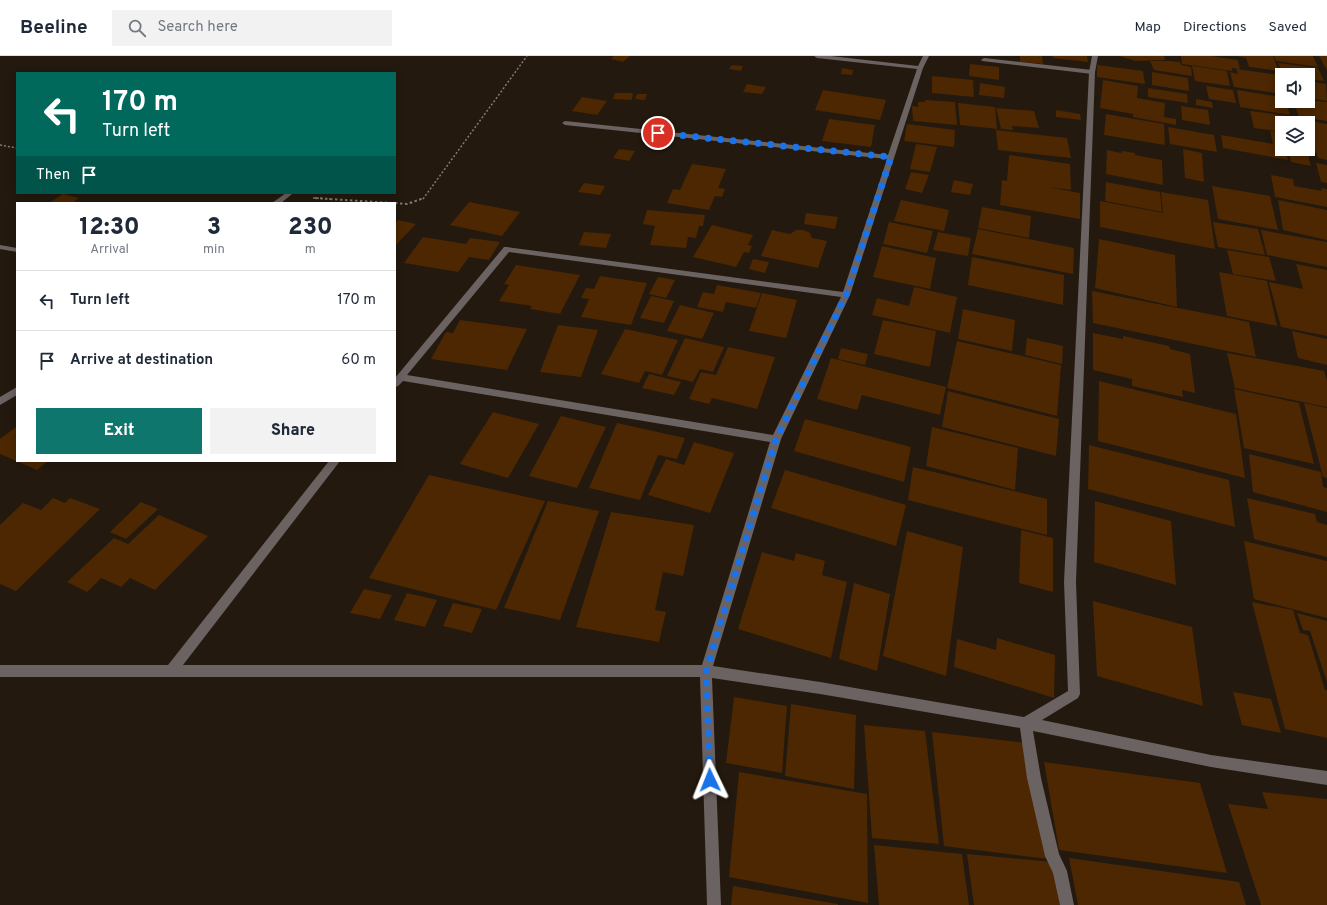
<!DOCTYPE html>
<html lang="en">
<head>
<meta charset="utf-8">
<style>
  :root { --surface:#fff; --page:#f2f2f3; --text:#1f2937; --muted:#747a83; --line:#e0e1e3; --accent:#0f766e }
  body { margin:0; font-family:Overpass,sans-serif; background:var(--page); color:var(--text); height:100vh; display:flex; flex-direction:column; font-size:15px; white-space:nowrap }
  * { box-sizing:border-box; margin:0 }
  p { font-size:13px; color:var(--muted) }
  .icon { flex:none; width:22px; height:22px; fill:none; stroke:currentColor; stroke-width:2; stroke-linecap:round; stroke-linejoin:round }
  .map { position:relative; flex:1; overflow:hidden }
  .details { position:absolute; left:16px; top:146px; width:380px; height:260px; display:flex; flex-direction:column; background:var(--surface); border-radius:0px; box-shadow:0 2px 10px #0003 }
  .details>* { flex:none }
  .hud { position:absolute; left:16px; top:16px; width:380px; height:122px; border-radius:0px; box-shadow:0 2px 10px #0003; background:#00695c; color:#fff; overflow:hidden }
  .buttons { position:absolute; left:1275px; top:12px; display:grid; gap:8px }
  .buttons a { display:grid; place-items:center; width:40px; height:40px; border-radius:0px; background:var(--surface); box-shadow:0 2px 10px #0003; font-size:20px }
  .pin { position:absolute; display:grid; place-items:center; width:34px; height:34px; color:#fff; margin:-17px; border:2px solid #fff; border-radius:50%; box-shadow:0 1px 4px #0007 }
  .me { position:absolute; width:44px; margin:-22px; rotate:358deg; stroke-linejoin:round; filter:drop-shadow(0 0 3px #0008) }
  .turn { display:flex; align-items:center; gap:14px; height:84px; padding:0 20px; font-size:18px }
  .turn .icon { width:52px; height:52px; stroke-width:2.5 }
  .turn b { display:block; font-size:28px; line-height:34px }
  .then { display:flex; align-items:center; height:38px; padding:0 20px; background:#0003; gap:8px; font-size:15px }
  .eta { display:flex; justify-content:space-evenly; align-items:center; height:68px; text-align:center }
  .eta b { font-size:24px; font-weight:800; line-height:28px }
  .button { display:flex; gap:8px; margin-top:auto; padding:8px 20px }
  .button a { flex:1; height:46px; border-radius:0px; background:var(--accent); color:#fff; font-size:16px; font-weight:800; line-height:46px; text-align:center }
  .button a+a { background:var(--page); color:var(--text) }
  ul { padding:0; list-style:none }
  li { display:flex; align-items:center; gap:12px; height:60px; padding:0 20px; border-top:1px solid var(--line) }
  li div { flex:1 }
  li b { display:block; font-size:15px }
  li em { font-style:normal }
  header { display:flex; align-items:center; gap:24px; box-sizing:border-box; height:56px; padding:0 20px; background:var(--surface); border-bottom:1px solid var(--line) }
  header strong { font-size:19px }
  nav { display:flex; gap:22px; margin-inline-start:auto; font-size:14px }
  .search { width:280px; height:36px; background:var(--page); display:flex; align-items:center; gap:10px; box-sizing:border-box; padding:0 14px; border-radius:0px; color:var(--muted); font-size:15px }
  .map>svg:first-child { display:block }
  .building { fill:#4c2701 }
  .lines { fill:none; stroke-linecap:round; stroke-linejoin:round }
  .path-far1 { stroke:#847b72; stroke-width:1.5; stroke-dasharray:2 2; stroke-linecap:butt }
  .path { stroke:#847b72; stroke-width:2; stroke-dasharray:2.5 2.5; stroke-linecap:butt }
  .lane { fill:#6b6262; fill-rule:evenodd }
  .street { fill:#6b6262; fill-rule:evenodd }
  .route { stroke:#1a73e8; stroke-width:7; stroke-dasharray:0 12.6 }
</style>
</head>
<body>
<header>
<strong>Beeline</strong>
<div class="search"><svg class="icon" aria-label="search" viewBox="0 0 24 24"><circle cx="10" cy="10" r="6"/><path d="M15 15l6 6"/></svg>Search here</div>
<nav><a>Map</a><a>Directions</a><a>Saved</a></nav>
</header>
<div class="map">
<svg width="1327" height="849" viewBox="0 0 1327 849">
  <rect width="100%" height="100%" fill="#23190e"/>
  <g class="building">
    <path d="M614,0H630L623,6L611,3Z"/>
    <path d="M1020,0H1042L1043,8L1020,6Z"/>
    <path d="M1053,0H1087L1088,6L1053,2Z"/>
    <path d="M1119,0H1164L1165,4L1136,5Z"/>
    <path d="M1181,0H1211L1238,4L1240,13L1232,12V15L1182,8Z"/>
    <path d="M1237,0H1273L1279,15L1249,11L1246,2Z"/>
    <path d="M1274,0H1313L1318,11L1276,5Z"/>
    <path d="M1319,0H1327V14Z"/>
    <path d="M1150,5H1169L1180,6L1181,9L1191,11L1192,20L1154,14Z"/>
    <path d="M1278,7L1318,12L1324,25L1308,23V19H1283Z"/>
    <path d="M970,8L999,11V24L969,20Z"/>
    <path d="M732,9L743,10L741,15L729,13Z"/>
    <path d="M1097,9L1143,15L1145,28L1097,21Z"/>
    <path d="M1192,10L1227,15L1230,30L1195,25Z"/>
    <path d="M842,12L853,14L852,19L841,18Z"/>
    <path d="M1236,13L1280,19L1282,25V38L1234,31L1230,16L1238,18Z"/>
    <path d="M1152,16L1188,22L1189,35L1152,29Z"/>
    <path d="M932,20L973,24L974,41L932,37Z"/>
    <path d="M1103,24L1138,30L1137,42L1165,47L1164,61L1176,63V69L1133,61V58L1100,52Z"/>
    <path d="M1308,25L1326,28L1327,45L1308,42Z"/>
    <path d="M980,27L1005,31L1004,42L979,39Z"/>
    <path d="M747,28L766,31L762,38L743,36Z"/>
    <path d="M1206,30L1233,34L1236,47L1209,43Z"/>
    <path d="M1148,32L1187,38L1188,47L1148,41Z"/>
    <path d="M823,34L886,44L880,64L815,54Z"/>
    <path d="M1237,34L1282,41V45H1286L1290,59L1240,51Z"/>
    <path d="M615,37H633L632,44L613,43Z"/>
    <path d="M637,38H647L645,44L635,43Z"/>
    <path d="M582,41L607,45L597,59L572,55Z"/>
    <path d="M1196,43L1212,46L1213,52L1196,49Z"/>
    <path d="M925,44L955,46L957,69L913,65L912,50L918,51V46H925Z"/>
    <path d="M1308,44L1327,46V65L1299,61L1293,45H1308Z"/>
    <path d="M958,47L995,51L997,73L960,69Z"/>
    <path d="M1181,50L1208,54L1210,69L1182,64Z"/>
    <path d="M996,52L1034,55L1039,72L1012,70L1013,74L1001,73Z"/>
    <path d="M1056,54L1080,58L1081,64L1056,61Z"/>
    <path d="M1250,55L1296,61L1298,67H1282V76L1254,72Z"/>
    <path d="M1106,58L1164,68L1165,89L1104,79Z"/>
    <path d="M829,63L875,69L871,91L822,85Z"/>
    <path d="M1305,64L1327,68V104L1318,102L1308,74V67H1306Z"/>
    <path d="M907,68L955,74L954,91L904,85Z"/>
    <path d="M1168,71L1214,79L1217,96L1170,88Z"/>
    <path d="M996,74L1067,82L1071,102L998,94Z"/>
    <path d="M1270,75L1282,77V93H1285L1288,104L1223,92L1221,79L1273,88Z"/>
    <path d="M916,88L937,91L930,116L910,113Z"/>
    <path d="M619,93L635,95L629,105L613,102Z"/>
    <path d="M1183,93L1202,97L1204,126L1185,122Z"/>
    <path d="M1288,93L1307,95L1311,110L1291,106Z"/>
    <path d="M1107,94L1121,97L1122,95L1135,97V99L1162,104L1163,129L1106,118Z"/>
    <path d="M1009,99L1070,108L1071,134L1048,131L1080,137V163L1000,149L1002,124L1007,125Z"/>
    <path d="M1316,107L1327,109V127L1321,126Z"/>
    <path d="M692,108L726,113L718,132L725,133L722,141L715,140L709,154L667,147L673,133L680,134Z"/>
    <path d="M911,116L929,119L922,137L905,133Z"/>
    <path d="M1271,119L1293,123L1294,130L1322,135L1321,132L1327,133V151L1275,141Z"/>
    <path d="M954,124L973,128L970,139L951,136Z"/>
    <path d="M1106,126L1160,136L1162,156L1105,145Z"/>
    <path d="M584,127L605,130L600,139L578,136Z"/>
    <path d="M1212,130L1270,140L1278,174L1218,163Z"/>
    <path d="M1161,136L1208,144L1215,193L1100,171V145L1163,157Z"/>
    <path d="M63,138L79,142L74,145L77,147H49Z"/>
    <path d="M901,144L949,154L944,175L894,165Z"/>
    <path d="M1278,144L1327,154V184L1283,174Z"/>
    <path d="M469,146L520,156L502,180L450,169Z"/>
    <path d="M982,151L1031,160L1029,182L978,172Z"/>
    <path d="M647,154L705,159L703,170H699L696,182L688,181L686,192L650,189L655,170L643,168Z"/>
    <path d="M806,157L838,161L835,173L804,168Z"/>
    <path d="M398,164L416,168L395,190V168Z"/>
    <path d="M889,166L933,175L927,197L883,188Z"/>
    <path d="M1213,166L1258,173L1265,199L1218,191Z"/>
    <path d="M712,169L753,179L748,189L752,190L749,197L744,196L736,211L693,201Z"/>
    <path d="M978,173L1074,192L1073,218L972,198Z"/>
    <path d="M772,174L790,178L796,174H803L809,176L812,182L827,185L818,212L761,200Z"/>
    <path d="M1261,174L1327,186V211L1267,199Z"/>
    <path d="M584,176L611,178L606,192L579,189Z"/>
    <path d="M938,176L971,182L968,200L933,194Z"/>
    <path d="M423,181L466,188L470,182L500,186L489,204L469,201L458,216L404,207Z"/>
    <path d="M1099,183L1175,199L1177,251L1095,232Z"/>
    <path d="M882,190L936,202L930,233L873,221Z"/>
    <path d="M1227,194L1269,201L1276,225L1233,218Z"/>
    <path d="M972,201L1064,219L1063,249L968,229Z"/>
    <path d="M753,203L769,206L765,217L749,213Z"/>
    <path d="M1296,208L1327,214V280L1281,271L1269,226L1303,233Z"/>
    <path d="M516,209L580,219L560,258L530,253L532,250L499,245L509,229L504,228Z"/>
    <path d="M1219,216L1267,225L1277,270L1227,260Z"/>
    <path d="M600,220L647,227L631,269L581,261L589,243L581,242L586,232L594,233Z"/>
    <path d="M658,221L675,224L666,242L649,238Z"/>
    <path d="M717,229L761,237L756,252L726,246L723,256L697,251L703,236L714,238Z"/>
    <path d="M914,231L957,241L950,277L872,259L877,242L909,250Z"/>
    <path d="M1092,235L1249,266L1256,301L1093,267Z"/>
    <path d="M762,237L797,244L786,282L749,275Z"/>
    <path d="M651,240L674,245L664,267L640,262Z"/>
    <path d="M680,249L714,257L702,283L667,275Z"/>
    <path d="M963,253L1015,264L1012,295L958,283Z"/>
    <path d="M460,264L527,273L507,314L431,303L446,276L453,277Z"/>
    <path d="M883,264L936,275L930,311L874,298Z"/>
    <path d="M558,269L598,274L581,321L540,316Z"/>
    <path d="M625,273L678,284L662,319L645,315L639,327L601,318Z"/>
    <path d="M1292,275L1327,283V309L1298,302Z"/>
    <path d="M1093,277L1123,283V280L1169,290L1170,293L1190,298L1195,337L1182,334L1183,341L1132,330V323L1093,314Z"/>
    <path d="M685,282L724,291L713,316L700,313L693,326L667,320Z"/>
    <path d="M1027,282L1063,290L1062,308L1025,299Z"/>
    <path d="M957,285L1061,309L1057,360L947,332Z"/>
    <path d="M728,291L775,301L757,353L712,342L709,348L689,343L701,316L716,319Z"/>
    <path d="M841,292L868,298L865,309L838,303Z"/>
    <path d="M1227,297L1324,315L1327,325V351L1235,332Z"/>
    <path d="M831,302L946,331L940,359L862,339L857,354L817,343Z"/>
    <path d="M649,318L681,326L674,339L642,332Z"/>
    <path d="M1099,325L1236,358L1245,422L1098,385Z"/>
    <path d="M1234,333L1299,347L1314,408L1244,392Z"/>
    <path d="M948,335L1059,363L1056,400L942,371Z"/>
    <path d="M1304,347L1327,352V422L1323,421Z"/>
    <path d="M493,356L539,368L508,422L460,408Z"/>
    <path d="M561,360L606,371L577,432L529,420Z"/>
    <path d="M805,363L911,391L904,426L794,395Z"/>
    <path d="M617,367L685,382L677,403L658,399L640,444L589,432Z"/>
    <path d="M16,371L17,405H48L37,414L0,398V383Z"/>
    <path d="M932,371L1018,392L1015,434L926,410Z"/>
    <path d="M694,386L734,397L710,457L648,439L666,403L684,409Z"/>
    <path d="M1089,389L1229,424L1235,471L1088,433Z"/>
    <path d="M1249,398L1321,416L1323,431L1327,432V456L1253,436Z"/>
    <path d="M913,411L1047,443V479L908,444Z"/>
    <path d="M785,414L906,449L896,490L771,452Z"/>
    <path d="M429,419L545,445L496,554L369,522Z"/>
    <path d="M53,442L65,447L70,442L100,453L16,535L0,528V469L23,447L41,454Z"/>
    <path d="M1247,442L1315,458L1317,466L1327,469V501L1254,483Z"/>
    <path d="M548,445L599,455L560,564L504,552Z"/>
    <path d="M1095,445L1171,465L1176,529L1094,506Z"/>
    <path d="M141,446L158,453L126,483L110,476Z"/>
    <path d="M611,456L694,469L683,520L663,516L655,554L666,556L659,586L576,571Z"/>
    <path d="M159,459L208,480L155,534L130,522L121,531L101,522L87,536L67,526L114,482L128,488Z"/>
    <path d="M1021,474L1053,482V536L1019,527Z"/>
    <path d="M907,475L963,491L946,620L883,600Z"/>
    <path d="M1244,485L1327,505V562L1254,543Z"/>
    <path d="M762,496L794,505L796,497L825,505L822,519L847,526L831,602L738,573Z"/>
    <path d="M854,527L890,538L877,615L839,603Z"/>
    <path d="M364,533L392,539L380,563L350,557Z"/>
    <path d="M407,537L437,544L425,571L394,564Z"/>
    <path d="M1093,545L1192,571L1203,650L1097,620Z"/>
    <path d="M1252,546L1293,554L1300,577L1308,579L1325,634H1327V682L1285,673Z"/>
    <path d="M453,547L482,553L472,577L443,570Z"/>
    <path d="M1297,557L1327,565V626L1310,575L1303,574Z"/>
    <path d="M997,582L1055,599L1054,642L954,611L957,583L996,594Z"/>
    <path d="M1233,636L1271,643L1281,677L1242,669Z"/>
    <path d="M734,641L787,650L782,717L726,707Z"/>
    <path d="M791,648L856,659L854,733L785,720Z"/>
    <path d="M864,669L925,675L939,788L872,782Z"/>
    <path d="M932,676L1026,687L1048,803L944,790Z"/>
    <path d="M1044,706L1200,727L1227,817L1059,794Z"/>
    <path d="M739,716L867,738L868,847L729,821Z"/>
    <path d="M1262,736L1327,743V849H1261L1228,748L1268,753Z"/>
    <path d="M874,789L962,798L969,849H879Z"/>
    <path d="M967,798L1053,806L1062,849H974Z"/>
    <path d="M1069,802L1239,826L1246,849H1078Z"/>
    <path d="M733,830L838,848V849H731Z"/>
  </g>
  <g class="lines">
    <g class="path-far1">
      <path d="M0,89L17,92"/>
      <path d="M313,142L330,143"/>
      <path d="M423,143L527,0"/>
    </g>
    <g class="path">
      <path d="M315,142L391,147"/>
      <path d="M395,147L407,148L424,142"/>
    </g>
    <path class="lane" d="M984,2L1092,14L1095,16L1092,18L982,5L981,4Z"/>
    <g class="street">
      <path d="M814,0H831L918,10L923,0H929L923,12L850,239L781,383L713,610L820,626L1024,661L1068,635L1064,526L1089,16L1092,0H1098L1095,16L1076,526L1080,638L1078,642L1042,664L1211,699L1327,715V729L1211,711L1033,675L1041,722L1059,798L1067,815L1074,849H1060L1053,817L1045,800L1027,722L1020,672L820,638L712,622L721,849H707L700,621H0V609H168L329,405H340L183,609H702L770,386L403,325L398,330L395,331V322L504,191H507L843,236L887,103L565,69L562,67L565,65L888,99L917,13L817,2ZM509,196L841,241L773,379L407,319Z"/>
      <path d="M286,137L292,138L281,147H272Z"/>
      <path d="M0,189L17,192V196L0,193Z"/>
      <path d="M17,331V339L0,349V341Z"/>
    </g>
  </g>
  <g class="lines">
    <path class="route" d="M658,77L891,101L846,239L776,383L706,615L710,724"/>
  </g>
</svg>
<div class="buttons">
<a><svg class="icon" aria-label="sound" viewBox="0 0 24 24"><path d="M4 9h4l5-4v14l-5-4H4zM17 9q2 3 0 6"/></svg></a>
<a><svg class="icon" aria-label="layers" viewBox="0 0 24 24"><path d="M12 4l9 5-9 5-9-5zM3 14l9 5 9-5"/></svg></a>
</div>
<div class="pin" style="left:658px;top:77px;background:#d93025"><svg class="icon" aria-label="arrive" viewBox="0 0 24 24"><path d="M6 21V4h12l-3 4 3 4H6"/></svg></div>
<svg class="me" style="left:710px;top:724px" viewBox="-20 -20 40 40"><path d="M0-17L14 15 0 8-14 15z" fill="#1a73e8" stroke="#fff" stroke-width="4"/></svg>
<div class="hud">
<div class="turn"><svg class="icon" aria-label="left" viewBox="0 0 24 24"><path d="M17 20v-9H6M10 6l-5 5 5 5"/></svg><div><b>170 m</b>Turn left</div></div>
<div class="then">Then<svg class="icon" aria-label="arrive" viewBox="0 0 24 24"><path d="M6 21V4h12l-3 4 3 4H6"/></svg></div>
</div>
<section class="details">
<div class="eta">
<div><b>12:30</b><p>Arrival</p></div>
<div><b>3</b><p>min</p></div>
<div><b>230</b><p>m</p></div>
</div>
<ul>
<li><svg class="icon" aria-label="left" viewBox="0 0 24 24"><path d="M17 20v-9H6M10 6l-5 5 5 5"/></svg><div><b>Turn left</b></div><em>170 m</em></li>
<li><svg class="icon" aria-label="arrive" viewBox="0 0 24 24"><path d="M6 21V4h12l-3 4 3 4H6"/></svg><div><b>Arrive at destination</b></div><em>60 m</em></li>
</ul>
<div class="button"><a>Exit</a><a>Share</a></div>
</section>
</div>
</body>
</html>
